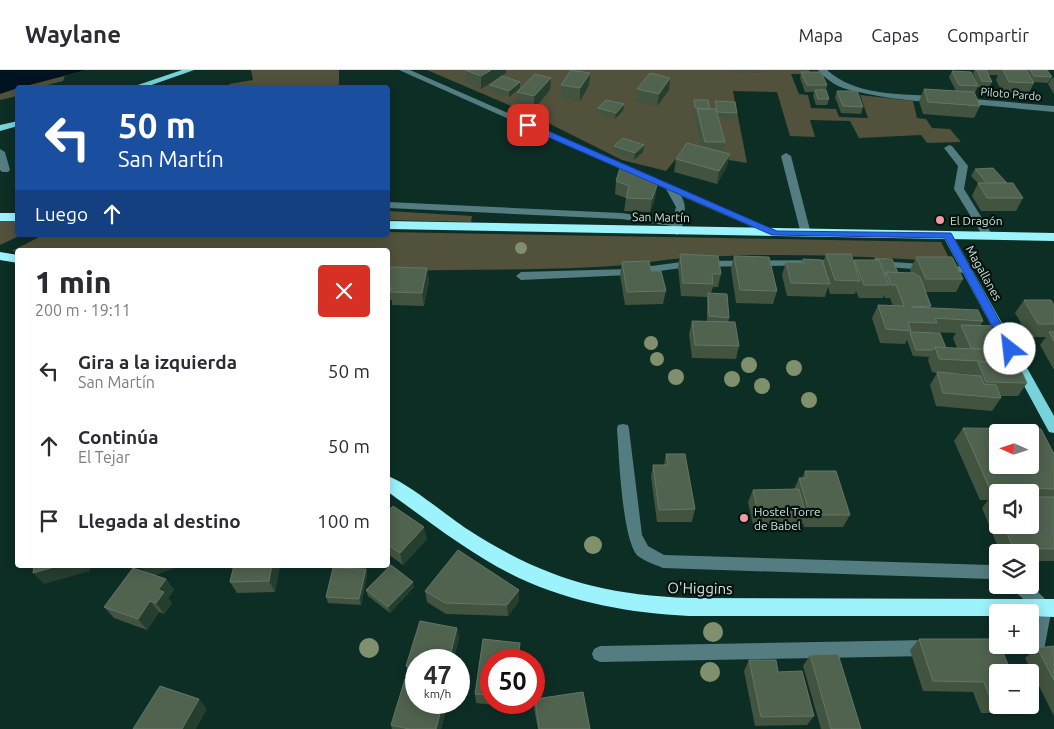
<!DOCTYPE html>
<html lang="es">
<head>
<meta charset="utf-8">
<style>
  :root { --surface:#fff; --page:#f7f7f7; --text:#2b2b33; --muted:#7c7c81; --line:#e1e1e2 }
  body { margin:0; font-family:Ubuntu,sans-serif; background:var(--page); color:var(--text); height:100vh; display:flex; flex-direction:column; font-size:19px; white-space:nowrap }
  * { box-sizing:border-box; margin:0 }
  p { font-size:16px; color:var(--muted) }
  .icon { flex:none; width:28px; height:28px; fill:none; stroke:currentColor; stroke-width:2; stroke-linecap:round; stroke-linejoin:round }
  .map { position:relative; flex:1; overflow:hidden }
  .drawer { position:absolute; left:15px; top:178px; width:375px; height:320px; display:flex; flex-direction:column; background:var(--surface); border-radius:5px; box-shadow:0 2px 12px #0003 }
  .drawer>* { flex:none }
  .hud { position:absolute; left:15px; top:15px; width:375px; height:152px; border-radius:5px; box-shadow:0 2px 12px #0003; background:#1a4fa0; color:#fff; overflow:hidden }
  .needle { width:32px; rotate:273deg }
  .tools { position:absolute; left:989px; top:354px; display:grid; gap:10px }
  .tools a { display:grid; place-items:center; width:50px; height:50px; border-radius:5px; background:var(--surface); box-shadow:0 2px 12px #0003; font-size:25px }
  .speed { position:absolute; left:405px; top:579px; display:flex; gap:10px; font-size:25px; font-weight:700; text-align:center }
  .speed>* { display:grid; place-content:center; width:65px; height:65px; border-radius:50%; background:var(--surface); box-shadow:0 2px 12px #0003; line-height:1 }
  .speed small { font-size:12px; font-weight:400 }
  .speed .limit { border:8px solid #d22; background:#fff; color:#111 }
  .pin { position:absolute; display:grid; place-items:center; width:42px; height:42px; color:#fff; margin:-21px; border-radius:10px; box-shadow:0 2px 8px #0006 }
  .me { position:absolute; width:55px; margin:-28px; rotate:331deg; stroke-linejoin:round; filter:drop-shadow(0 0 4px #0008) }
  .turn { display:flex; align-items:center; gap:18px; height:105px; padding:0 20px; font-size:22px }
  .turn .icon { width:65px; height:65px; stroke-width:2.5 }
  .turn b { display:block; font-size:35px; line-height:42px }
  .then { display:flex; align-items:center; height:48px; padding:0 20px; background:#0003; gap:10px; font-size:19px }
  .round { display:grid; place-items:center; flex:none; width:52px; height:52px; border-radius:5px; background:var(--page) }
  .head { display:flex; align-items:center; justify-content:space-between; height:85px; padding:0 20px }
  h1 { font-size:30px; font-weight:800; line-height:38px }
  ul { padding:0; list-style:none }
  li { display:flex; align-items:center; gap:15px; height:75px; padding:0 20px }
  li div { flex:1 }
  li b { display:block; font-size:19px }
  li em { font-style:normal }
  header { display:flex; align-items:center; gap:30px; box-sizing:border-box; height:70px; padding:0 25px; background:var(--surface); border-bottom:1px solid var(--line) }
  header strong { font-size:24px }
  nav { display:flex; gap:28px; margin-inline-start:auto; font-size:18px }
  .map>svg:first-child { display:block }
  .green { fill:#51513c }
  .water { fill:#001321 }
  .lines { fill:none; stroke-linecap:round; stroke-linejoin:round }
  .minor { fill:#537d81; fill-rule:evenodd }
  .major { fill:#77d4dd; fill-rule:evenodd }
  .highway { fill:#9cf3fb; fill-rule:evenodd }
  .tree { fill:#81906c }
  .wall { fill:#42543f; fill-rule:evenodd }
  .shaded-wall { fill:#263e2d }
  .building { fill:#50634f; stroke:#647665; fill-rule:evenodd }
  .route { fill:#2563eb; stroke:#184099 }
  .poi-dot { fill:#f49aa5; stroke:#06130f; stroke-width:2 }
  .labels { text-anchor:middle; dominant-baseline:central; stroke-width:4.5; stroke-linejoin:round; paint-order:stroke }
  .far-street-label { font-size:11px; fill:#cde0d9; stroke:#06130f }
  .street-label { font-size:12px; fill:#cde0d9; stroke:#06130f }
  .poi-label { font-size:12px; fill:#cde0d9; stroke:#06130f; text-anchor:start }
  .near-street-label { font-size:15px; fill:#cde0d9; stroke:#06130f }
</style>
</head>
<body>
<header>
<strong>Waylane</strong>
<nav><a>Mapa</a><a>Capas</a><a>Compartir</a></nav>
</header>
<div class="map">
<svg width="1054" height="659" viewBox="0 0 1054 659">
  <rect width="100%" height="100%" fill="#0d2e25"/>
  <g class="green">
    <path d="M0,0H87L65,6L63,11L40,17L18,18L17,26L0,30Z"/>
    <path d="M251,0H339V17L235,18L229,14L253,10Z"/>
    <path d="M427,0H809L810,4H791L799,24L808,25L811,38L836,39L839,47L868,48L860,25L913,31L917,48L926,49L932,58L950,59L961,72L927,73L921,65L859,68L850,51L810,50L815,67L790,66L777,22L733,21L747,93L682,82L666,101L622,90L532,45Z"/>
    <path d="M388,141L472,146L471,152L388,150Z"/>
    <path d="M0,151H17L18,165H21L0,175Z"/>
    <path d="M388,162L941,172L951,192C863,186 774,182 686,188C666,189 646,193 626,195C547,201 467,199 388,201V180L12,181L43,165H388Z"/>
  </g>
  <path class="water" d="M0,0H87L18,18L0,24Z"/>
  <g class="lines">
    <g class="minor">
      <path d="M399,0H410L780,163L775,166L771,165L681,126C689,138 682,148 682,162L677,165L672,162V156L621,149L388,138V132L621,143L673,150L676,137L666,119Z"/>
      <path d="M818,0H827C856,26 900,24 937,26L941,29C931,37 857,23 843,18C833,14 825,8 818,0Z"/>
      <path d="M962,28L1054,36V42L959,33L958,31Z"/>
      <path d="M949,75L952,76L968,96L964,119L993,166L992,168H984L954,119L958,96L944,78Z"/>
      <path d="M0,79L5,82L10,100L8,102H2L0,100Z"/>
      <path d="M786,83L791,86L811,164L810,166H802L801,164L781,86Z"/>
      <path d="M841,190L845,191V195L689,197L629,205L521,210L516,206L521,202L629,199L689,191Z"/>
      <path d="M878,191L966,197L971,200L966,203L874,196V192Z"/>
      <path d="M623,354L628,355L629,359L642,465L648,476L664,485L991,495L998,498V512L990,509L663,498C656,495 644,491 638,486C622,471 619,384 617,359L618,355Z"/>
      <path d="M1030,514L1049,533L1052,538L1044,580L1038,583L986,584L980,581L978,576L980,571L998,568V575H1030L1036,540C1029,534 1014,522 1010,515Z"/>
      <path d="M928,570L934,573L936,578L934,583L928,586L600,592L594,589L592,584L594,579L600,576Z"/>
    </g>
    <g class="major">
      <path d="M182,0H194L143,18H129Z"/>
      <path d="M18,51V56L0,61V55Z"/>
      <path d="M948,163L953,166L1054,346V363L1049,362L943,166Z"/>
    </g>
    <g class="highway">
      <rect x="0" y="143" width="18" height="8"/>
      <path d="M388,151L1054,163V171L388,159Z"/>
      <path d="M0,182L18,185V193L0,190Z"/>
      <path d="M388,406C409,414 446,445 467,459C541,507 601,525 689,528L1054,529V547L1030,546V542H998V546H689C630,543 573,533 519,508C471,485 430,452 388,422Z"/>
    </g>
  </g>
  <g class="tree">
    <circle cx="521" cy="178" r="6"/>
    <circle cx="651" cy="273" r="7"/>
    <circle cx="657" cy="289" r="7"/>
    <circle cx="749" cy="295" r="8"/>
    <circle cx="794" cy="298" r="8"/>
    <circle cx="676" cy="307" r="8"/>
    <circle cx="732" cy="309" r="8"/>
    <circle cx="762" cy="316" r="8"/>
    <circle cx="809" cy="330" r="8"/>
    <circle cx="593" cy="475" r="9"/>
    <circle cx="713" cy="562" r="10"/>
    <circle cx="369" cy="578" r="10"/>
    <circle cx="710" cy="602" r="10"/>
  </g>
  <g class="wall">
    <path d="M465,0L506,3L481,19L466,12Z"/>
    <path d="M733,0H762L761,3L734,2Z"/>
    <path d="M974,0H1047L1052,7L1048,13L1033,12L1034,13L1027,26L1003,24L996,10L998,5H989L992,12L989,18H979L973,4Z"/>
    <path d="M952,1L978,16L975,23L974,22L980,36L974,48L923,44L919,31L924,19L956,21L949,7Z"/>
    <path d="M801,2L827,15L826,20L829,29L827,35H816L813,26L814,22H805L800,8Z"/>
    <path d="M551,8L550,20L534,39L517,35V22Z"/>
    <path d="M1052,8H1054V24L1048,14Z"/>
    <path d="M490,15L520,18L509,27L490,21Z"/>
    <path d="M561,15H589L580,31L561,27Z"/>
    <path d="M637,19L669,20L657,36L636,32Z"/>
    <path d="M837,21L863,37L861,44L841,43L835,27Z"/>
    <path d="M694,30L710,39H714L715,31L737,43L735,49L718,48L725,72L723,82L730,84L727,96L717,114L674,102L676,89L701,76L695,51L696,45H694L693,36Z"/>
    <path d="M624,34L623,41L615,49L598,44V38Z"/>
    <path d="M644,75L643,82L634,90L614,82V76Z"/>
    <path d="M975,99L1007,113L1023,128L1016,141H981L972,126L978,113L971,106Z"/>
    <path d="M616,111L657,115L655,128L650,142L624,141L626,128L615,124Z"/>
    <path d="M680,184L721,204L718,217H713L711,223L729,248L728,252L739,276L736,289L692,288L689,264L692,251H707V227L681,226L678,197Z"/>
    <path d="M826,184L854,192V190H874L875,188L898,203H911L910,200L916,187L963,209L956,222H925L931,236L930,238L983,251L980,256L1008,279L999,292H997V293L1027,313L1018,326H1000L1001,328L992,341L936,336L930,315L937,303L932,302L928,290L929,287L913,286L907,270L905,274L880,273L872,248L878,235L893,236L890,228H885L884,225L883,228H859L856,221L855,224H830L828,217L825,227L787,226L782,205L786,192L801,193L803,189L823,193ZM932,262H933L956,263L953,268L957,278H946ZM948,303L970,304V305Z"/>
    <path d="M734,186L777,221L773,234L736,233L731,199Z"/>
    <path d="M622,192L666,221L663,234L625,235L620,205Z"/>
    <path d="M388,197L427,198L429,211L424,236L392,235V230H388Z"/>
    <path d="M1024,230L1054,235V300L1040,275L1046,267H1029L1015,243Z"/>
    <path d="M963,358L1054,384V491H1030V482H1000L982,438L988,430H980L954,371ZM998,422H1030V455H998Z"/>
    <path d="M666,384L695,439L692,452H657L651,407L653,395H664Z"/>
    <path d="M805,401L850,445L843,457H804L803,453L800,458L754,459L748,432L753,420L794,419L799,408H802Z"/>
    <path d="M388,441L427,469L403,495L388,484Z"/>
    <path d="M182,495L155,505L166,509L174,520L168,528L172,533L164,544L159,542L147,560L114,548L104,537L145,502Z"/>
    <path d="M234,495H280L275,522L237,523L230,512Z"/>
    <path d="M366,499L367,505L361,535L328,533L326,527Z"/>
    <path d="M414,517L390,543L368,526L366,520Z"/>
    <path d="M519,520V531L508,546L446,544L427,532L425,521Z"/>
    <path d="M457,558L459,569L453,590H416V608L409,607L406,596Z"/>
    <path d="M483,569L520,573L519,590H491V632H515L514,637L476,633L475,624Z"/>
    <path d="M919,569L998,602V635H1022L1011,643H981L973,622L923,621L910,580Z"/>
    <path d="M1054,576V646L1025,588L1037,578Z"/>
    <path d="M810,585L861,659H821L803,596Z"/>
    <path d="M749,590L778,602L814,646L807,655L755,656L744,601Z"/>
    <path d="M535,629L590,659H538L534,639Z"/>
    <path d="M448,632L441,659H392L391,655Z"/>
  </g>
  <g class="shaded-wall">
    <path d="M491,0H506V3L481,19V6Z"/>
    <path d="M590,3L589,15L580,31V18Z"/>
    <path d="M551,8L550,20L534,39V26Z"/>
    <path d="M670,8L669,20L657,36L659,24Z"/>
    <path d="M520,12V18L509,27V21Z"/>
    <path d="M624,34L623,41L615,49L616,43Z"/>
    <path d="M644,75L643,82L634,90L635,83Z"/>
    <path d="M730,84L727,96L717,114L719,101Z"/>
    <path d="M657,115L655,128L650,142L652,129Z"/>
    <path d="M427,198L429,211L424,236L422,223Z"/>
    <path d="M424,457L427,469L403,495L400,483Z"/>
    <path d="M61,495H90V501L44,514L33,503Z"/>
    <path d="M142,495H182L149,507L140,496Z"/>
    <path d="M272,495H280L275,522L269,511Z"/>
    <path d="M366,499L367,505L361,535L359,529Z"/>
    <path d="M166,509L174,520L168,528L172,533L164,544L156,533L158,520Z"/>
    <path d="M413,512L414,517L390,543L388,537Z"/>
    <path d="M519,520V531L508,546L507,535Z"/>
    <path d="M150,531L159,542L147,560L138,549Z"/>
    <path d="M457,558L459,569L453,590H449Z"/>
    <path d="M520,573L519,590H518Z"/>
    <path d="M199,629L207,639L196,659H182Z"/>
    <path d="M443,632H448L441,659H436Z"/>
  </g>
  <g class="building">
    <path d="M465,0H491L481,6Z"/>
    <path d="M571,0L590,3L580,18L561,15Z"/>
    <path d="M977,0H986L992,12L982,11Z"/>
    <path d="M1003,0H1026L1034,13L1009,12Z"/>
    <path d="M1030,0H1047L1052,7L1034,6Z"/>
    <path d="M952,1L971,2L978,16L959,15Z"/>
    <path d="M801,2H821L827,15H807Z"/>
    <path d="M650,3L670,8L659,24L637,19Z"/>
    <path d="M535,4L551,8L534,26L517,22Z"/>
    <path d="M502,6L520,12L509,21L490,15Z"/>
    <path d="M924,19L974,22L980,36L928,32Z"/>
    <path d="M815,20H826L829,29H818Z"/>
    <path d="M837,21H857L863,37L843,36Z"/>
    <path d="M606,30L624,34L616,43L598,38Z"/>
    <path d="M694,30H708L710,39L695,38Z"/>
    <path d="M715,31L735,32L737,43L717,42Z"/>
    <path d="M697,39H716L725,72H705Z"/>
    <path d="M623,68L644,75L635,83L614,76Z"/>
    <path d="M687,73L730,84L719,101L676,89Z"/>
    <path d="M620,98L657,115L652,129L626,128L629,116L616,111Z"/>
    <path d="M993,98L1007,113H987L975,99Z"/>
    <path d="M978,113H1013L1023,128H987Z"/>
    <path d="M680,184L718,186L721,204H712L713,214L683,213Z"/>
    <path d="M826,184H851L860,211L835,210Z"/>
    <path d="M734,186L769,187L777,221L740,220Z"/>
    <path d="M916,187H952L963,209H926Z"/>
    <path d="M875,188L892,189L898,203L886,202L885,206L879,190H876Z"/>
    <path d="M803,189L822,190L830,214L791,213L786,192L804,193Z"/>
    <path d="M854,190H879L889,215H864Z"/>
    <path d="M649,191L651,201H661L666,221L627,222L622,192Z"/>
    <path d="M388,197L427,198L422,223L390,222L391,217H388Z"/>
    <path d="M886,202L914,203L920,207L931,236L911,237L978,240L983,251L935,248L937,253L908,252L911,261L886,259L878,235L904,236L896,215H891Z"/>
    <path d="M708,223L727,224L729,248L709,246Z"/>
    <path d="M1024,230H1051L1054,235V254H1038Z"/>
    <path d="M692,251L735,252L739,276L695,275Z"/>
    <path d="M961,255L997,256L1008,279L971,278Z"/>
    <path d="M911,262L940,263L946,278L935,277L933,280H916L910,263Z"/>
    <path d="M1049,262H1054V271Z"/>
    <path d="M935,277L992,280L997,292L939,289Z"/>
    <path d="M978,292L1018,294L1027,313L986,312Z"/>
    <path d="M937,302L981,306L984,314L996,315L1001,328L943,323Z"/>
    <path d="M963,358L1041,359L1054,384V419L989,417ZM998,362H1030V395H998Z"/>
    <path d="M666,384H685L695,439L659,440L653,395H668Z"/>
    <path d="M805,401H836L850,445H810L799,408H807Z"/>
    <path d="M799,419L806,446L759,447L753,420Z"/>
    <path d="M992,425L998,426V440Z"/>
    <path d="M1030,427H1054V479L1013,478L1004,455H1030Z"/>
    <path d="M393,436L424,457L400,483L388,475V441Z"/>
    <path d="M458,480L519,520L507,535L445,533L425,521Z"/>
    <path d="M34,495H61L33,503Z"/>
    <path d="M234,495H272L269,511L230,512Z"/>
    <path d="M391,495L413,512L388,537L366,520Z"/>
    <path d="M133,498L166,509L158,520L164,522L156,533L150,531L138,549L104,537Z"/>
    <path d="M333,498L366,499L359,529L326,527Z"/>
    <path d="M420,551L457,558L449,590H416V598L406,596Z"/>
    <path d="M483,569L520,573L518,590H491V625L475,624Z"/>
    <path d="M919,569H998V575H1000L1011,602H998V633H992L984,612L933,611Z"/>
    <path d="M1054,576V610L1037,578Z"/>
    <path d="M838,584L861,659H831L810,585Z"/>
    <path d="M749,590H776L778,602L802,601L814,646L761,647Z"/>
    <path d="M405,609L416,612V632H443L436,659H409L391,655Z"/>
    <path d="M160,616L199,629L182,659H133Z"/>
    <path d="M583,622L590,659H539L535,629Z"/>
  </g>
  <path class="route" d="M525,53H530L777,161L951,163L1015,279L1010,283L1006,282L945,168L772,165L525,57Z"/>
  <g class="poi-dot">
    <circle cx="940" cy="150" r="5"/>
    <circle cx="744" cy="448" r="5"/>
  </g>
  <g class="labels">
    <g class="far-street-label">
      <text transform="translate(1011 24) rotate(5)">Piloto Pardo</text>
    </g>
    <g class="street-label">
      <text transform="translate(661 147) rotate(1)">San Martín</text>
      <text transform="translate(984 203) rotate(61)">Magallanes</text>
    </g>
    <g class="poi-label">
      <text x="950" y="150">El Dragón</text>
      <text x="754" y="441">Hostel Torre<tspan x="754" dy="14">de Babel</tspan></text>
    </g>
    <g class="near-street-label">
      <text transform="translate(700 518) rotate(1)">O'Higgins</text>
    </g>
  </g>
</svg>
<div class="tools">
<a><svg class="needle" viewBox="-14 -14 28 28"><path d="M0-13l5 13h-10z" fill="#e53935"/><path d="M0 13l5-13h-10z" fill="#7c7c81"/></svg></a>
<a><svg class="icon" aria-label="sound" viewBox="0 0 24 24"><path d="M4 9h4l5-4v14l-5-4H4zM17 9q2 3 0 6"/></svg></a>
<a><svg class="icon" aria-label="layers" viewBox="0 0 24 24"><path d="M12 4l9 5-9 5-9-5zM3 14l9 5 9-5"/></svg></a>
<a>+</a>
<a>−</a>
</div>
<div class="speed"><div>47<small>km/h</small></div><div class="limit">50</div></div>
<div class="pin" style="left:528px;top:55px;background:#d93025"><svg class="icon" aria-label="arrive" viewBox="0 0 24 24"><path d="M6 21V4h12l-3 4 3 4H6"/></svg></div>
<svg class="me" style="left:1010px;top:279px" viewBox="-20 -20 40 40"><circle r="19" fill="#fff"/><path d="M0-13L10 11 0 6-10 11z" fill="#2563eb"/></svg>
<div class="hud">
<div class="turn"><svg class="icon" aria-label="left" viewBox="0 0 24 24"><path d="M17 20v-9H6M10 6l-5 5 5 5"/></svg><div><b>50 m</b>San Martín</div></div>
<div class="then">Luego<svg class="icon" aria-label="ahead" viewBox="0 0 24 24"><path d="M12 20V5M6 11l6-6 6 6"/></svg></div>
</div>
<section class="drawer">
<div class="head"><div><h1>1 min</h1><p>200 m · 19:11</p></div><a class="round" style="background:#d93025;color:#fff"><svg class="icon" aria-label="close" viewBox="0 0 24 24"><path d="M6 6l12 12M18 6L6 18"/></svg></a></div>
<ul>
<li><svg class="icon" aria-label="left" viewBox="0 0 24 24"><path d="M17 20v-9H6M10 6l-5 5 5 5"/></svg><div><b>Gira a la izquierda</b><p>San Martín</p></div><em>50 m</em></li>
<li><svg class="icon" aria-label="ahead" viewBox="0 0 24 24"><path d="M12 20V5M6 11l6-6 6 6"/></svg><div><b>Continúa</b><p>El Tejar</p></div><em>50 m</em></li>
<li><svg class="icon" aria-label="arrive" viewBox="0 0 24 24"><path d="M6 21V4h12l-3 4 3 4H6"/></svg><div><b>Llegada al destino</b></div><em>100 m</em></li>
</ul>
</section>
</div>
</body>
</html>
